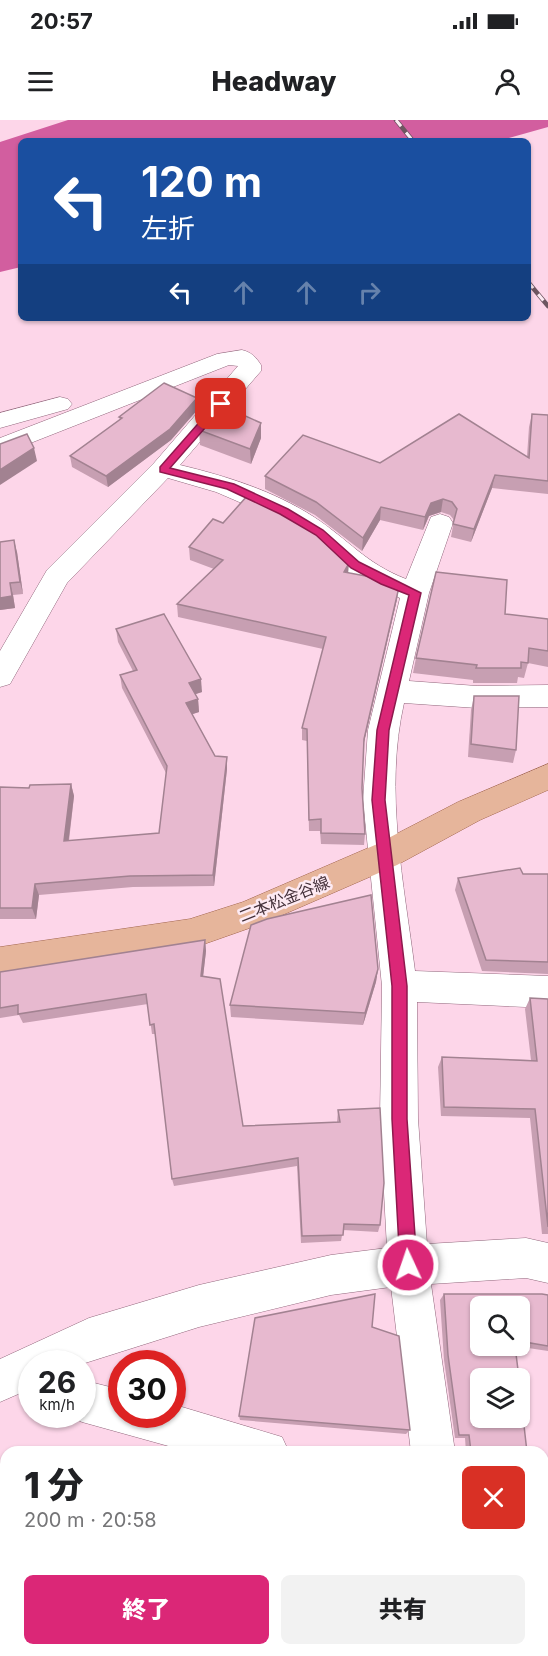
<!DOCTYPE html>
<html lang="ja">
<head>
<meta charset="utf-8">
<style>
  :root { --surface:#fff; --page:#f2f2f2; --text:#202124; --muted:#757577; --accent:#db2777 }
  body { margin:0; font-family:Inter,"Noto Sans JP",sans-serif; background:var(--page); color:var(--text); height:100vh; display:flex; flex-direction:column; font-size:22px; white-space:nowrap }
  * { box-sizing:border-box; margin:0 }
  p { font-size:20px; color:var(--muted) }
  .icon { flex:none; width:33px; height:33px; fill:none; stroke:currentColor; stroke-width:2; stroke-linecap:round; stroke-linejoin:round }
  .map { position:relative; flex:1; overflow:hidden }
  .side { position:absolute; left:0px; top:1326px; width:549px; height:210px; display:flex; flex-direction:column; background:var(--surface); border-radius:18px 18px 0 0; box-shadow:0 2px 4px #0004 }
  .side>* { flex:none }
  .top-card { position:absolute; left:18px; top:18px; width:513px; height:183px; border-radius:9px; box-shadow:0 2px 4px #0004; background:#1a4fa0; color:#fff; overflow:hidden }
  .tools { position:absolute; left:470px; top:1176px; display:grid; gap:12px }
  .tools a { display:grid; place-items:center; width:60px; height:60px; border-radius:9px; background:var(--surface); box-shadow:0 2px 4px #0004; font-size:30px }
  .speed { position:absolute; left:18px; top:1230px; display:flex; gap:12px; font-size:30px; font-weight:700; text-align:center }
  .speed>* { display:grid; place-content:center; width:78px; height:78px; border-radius:50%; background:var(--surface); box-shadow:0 2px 4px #0004; line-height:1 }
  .speed small { font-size:15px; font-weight:400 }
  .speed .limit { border:9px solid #d22; background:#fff; color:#111 }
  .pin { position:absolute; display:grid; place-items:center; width:51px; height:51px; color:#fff; margin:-26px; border-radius:12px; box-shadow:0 3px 9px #0006 }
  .me { position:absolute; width:66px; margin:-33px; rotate:357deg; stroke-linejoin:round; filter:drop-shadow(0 0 4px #0008) }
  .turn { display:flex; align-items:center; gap:21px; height:126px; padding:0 24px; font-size:27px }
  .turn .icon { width:78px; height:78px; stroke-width:2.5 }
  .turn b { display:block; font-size:42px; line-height:51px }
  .lanes { display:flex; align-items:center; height:57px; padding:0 24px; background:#0003; justify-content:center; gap:30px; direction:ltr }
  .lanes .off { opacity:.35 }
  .round { display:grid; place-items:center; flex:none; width:63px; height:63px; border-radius:9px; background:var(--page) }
  .head { display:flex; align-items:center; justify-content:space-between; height:102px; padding:0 24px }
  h1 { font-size:36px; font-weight:800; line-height:45px }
  .cta { display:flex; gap:12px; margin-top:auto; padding:12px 24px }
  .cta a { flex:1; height:69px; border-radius:9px; background:var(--accent); color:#fff; font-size:24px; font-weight:800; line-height:69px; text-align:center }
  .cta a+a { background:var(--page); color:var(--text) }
  .status { display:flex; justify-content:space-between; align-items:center; height:42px; padding:0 30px; background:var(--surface); direction:ltr }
  .status svg { height:16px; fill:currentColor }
  header { display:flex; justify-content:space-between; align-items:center; height:78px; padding:0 24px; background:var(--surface); font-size:27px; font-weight:800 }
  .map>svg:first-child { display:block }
  .water { fill:#d25e9f }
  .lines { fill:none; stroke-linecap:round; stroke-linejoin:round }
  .minor-casing { stroke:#91677c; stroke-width:1 }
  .major-casing { stroke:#a2664e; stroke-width:1 }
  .minor { fill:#fff; fill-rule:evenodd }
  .major { fill:#e6b59b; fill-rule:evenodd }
  .rail-casing { stroke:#6e5661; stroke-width:4.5 }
  .rail { stroke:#fdeaf3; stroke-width:3; stroke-dasharray:8; stroke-linecap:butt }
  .wall { fill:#c79fb2; fill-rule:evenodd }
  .shaded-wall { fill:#a28291 }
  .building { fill:#e7b9cf; stroke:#a28291; stroke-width:1.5 }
  .route { fill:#db2777; stroke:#8e194d; stroke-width:1.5 }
  .labels { text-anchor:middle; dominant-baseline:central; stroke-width:5; stroke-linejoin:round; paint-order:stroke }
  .street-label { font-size:16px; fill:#44313a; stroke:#fdeaf3 }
</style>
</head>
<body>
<div class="status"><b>20:57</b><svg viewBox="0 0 49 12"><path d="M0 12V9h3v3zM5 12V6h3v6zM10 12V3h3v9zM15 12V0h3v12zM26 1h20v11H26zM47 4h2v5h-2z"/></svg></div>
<header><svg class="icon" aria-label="menu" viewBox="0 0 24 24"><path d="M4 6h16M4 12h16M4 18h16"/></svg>Headway<svg class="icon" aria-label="person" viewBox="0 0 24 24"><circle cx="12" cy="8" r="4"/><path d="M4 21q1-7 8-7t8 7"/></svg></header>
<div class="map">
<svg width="548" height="1536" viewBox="0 0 548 1536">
  <rect width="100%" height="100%" fill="#fdd6e9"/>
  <path class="water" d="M68,0H548V7L498,21H21V147L0,152V22Z"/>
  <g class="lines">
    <defs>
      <g id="minor">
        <path d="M242,230C251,232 256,237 261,245V251L180,345C226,356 274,371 314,397C349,420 365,443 406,459L431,397L440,394L449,397L453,403L429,473L409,561L477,566L548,565V587L477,588L404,583C384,671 404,763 415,851L548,856V888L417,882L418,999L427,1124L526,1118L548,1123V1163L526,1158L431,1164L455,1332H411L391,1167L331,1175L199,1207L82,1244H32V1268L0,1282V1239L89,1198L199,1165L331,1135L387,1128L380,999L382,866L363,680L368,610L400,478L351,455L314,423L274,397L216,372L168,358L67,463L10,564L0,567V531L47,450L154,343L238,246L229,245L0,335V318L217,234Z"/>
        <path d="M60,277L68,279L72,284L68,289L0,308V293Z"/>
        <path d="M82,1260L122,1270V1294H172V1284L282,1317L289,1332H190L82,1302L66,1294H82Z"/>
        <path d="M543,1381L548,1382V1428L543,1427Z"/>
        <rect x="432" y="1530" width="48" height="6"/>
      </g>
      <path id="major" d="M548,644V670L480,700L397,745L264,803L190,829L0,857V827L190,799L243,782L375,725L458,682Z"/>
    </defs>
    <use href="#minor" class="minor-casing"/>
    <use href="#major" class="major-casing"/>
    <use href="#minor" class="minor"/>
    <use href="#major" class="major"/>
    <defs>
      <g id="rail">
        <path d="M396,0L413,21"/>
        <path d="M528,162L548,186"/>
      </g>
    </defs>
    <use href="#rail" class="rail-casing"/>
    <use href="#rail" class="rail"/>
  </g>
  <g class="wall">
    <path d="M197,278L198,289L171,320L108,367L72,347L70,336L120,300L119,297Z"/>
    <path d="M532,294L548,295V374L492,368L471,422L451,417L454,400L450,395L441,392L429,396L423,410L380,400L362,431L315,395L265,369V356L380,343L527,336L529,307Z"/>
    <path d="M261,303V318L251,344L200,325L199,310Z"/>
    <path d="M189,427L348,453L397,479L363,626L362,668L365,714L364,725L321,724L320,711H309L307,621L302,620V608L323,529L178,497L177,484L214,449L190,440Z"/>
    <path d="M17,432L23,474L13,475L15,488L0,490Z"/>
    <path d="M505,494L548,499V547L528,543L524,558L518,557L517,563H473V560L413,553L416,538Z"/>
    <path d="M116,509L202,572L195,574L198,579L199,592L192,594L215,636L227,637V649L214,766L133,767L39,775L36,799H0V667L29,668L71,664L74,676L69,721L159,713L166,653L122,568L120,555L133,551L118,522Z"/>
    <path d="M474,576L516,630L513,643L468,637L471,590Z"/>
    <path d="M523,754H548V854L482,851L455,770L458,758Z"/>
    <path d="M205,820L206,831L203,856L243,1006L337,1002L338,990L380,1105L378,1112L343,1110L341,1121L301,1123L297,1046L174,1066L172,1059L155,914H152L148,884L23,903L19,895L0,898V852Z"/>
    <path d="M378,849L376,862L363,905L231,897L230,885Z"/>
    <path d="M530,878L548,879V1114H542L530,998L441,996L438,947L442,937L531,940L525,889Z"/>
    <path d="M444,1174L548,1175V1231L515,1226L527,1332H466L465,1318H455L444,1240L440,1180ZM519,1186V1226H480Z"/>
    <path d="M372,1207L410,1310L406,1314L240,1300L239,1296Z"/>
  </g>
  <g class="shaded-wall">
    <path d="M197,278L198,289L171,320L108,367L106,356Z"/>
    <path d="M261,303V318L251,344L250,329Z"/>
    <path d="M34,328L37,341L0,365V350Z"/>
    <path d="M495,355L492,368L471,422L474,409Z"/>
    <path d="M443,379L441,392L429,396L423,410L425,397L431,383Z"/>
    <path d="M381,387L380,400L362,431L363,418Z"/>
    <path d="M14,420L17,432L23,474L20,462Z"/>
    <path d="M349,443L348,455L344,452Z"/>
    <path d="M10,463L13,475L15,488L0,490V478Z"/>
    <path d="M399,467L397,479L362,631L364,619Z"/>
    <path d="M201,559L202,572L190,576L189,563Z"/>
    <path d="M198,579L199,592L187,596L186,583Z"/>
    <path d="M227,637V649L214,766L213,755Z"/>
    <path d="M71,664L74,676L67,733L64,721Z"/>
    <path d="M35,764L39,775L36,799L32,788Z"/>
    <path d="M205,820L206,831L202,866L201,856Z"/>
    <path d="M378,849L376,862L363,905L365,893Z"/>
  </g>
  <g class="building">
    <path d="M164,263L197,278L170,309L106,356L70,336L122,298L119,297Z"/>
    <path d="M221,285L261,303L250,329L199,310Z"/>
    <path d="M459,294L529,338L532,294L548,295V361L495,355L474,409L453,404L457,389L452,382L443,379L431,383L425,397L381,387L363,418L316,382L265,356L303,315L380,343Z"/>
    <path d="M27,314L34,328L0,350V324Z"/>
    <path d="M248,375L273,386L313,412L349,443L344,452L382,459L399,467L364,619L362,668L365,714L321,713V699L309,700L307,609L302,608L326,517L177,484L223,440L189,427L213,399L223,403Z"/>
    <path d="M14,420L20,462L10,463L12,476L0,478V422Z"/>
    <path d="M436,452L507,460L505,494L548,499V531L529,528L528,543L521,542V548H476L477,545L416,538Z"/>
    <path d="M164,494L201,559L189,563L198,579L186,583L215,636L227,637L213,755L130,756L35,764L32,788H0V667L29,668L30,665L71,664L64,721L159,713L167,646L120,555L137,550L116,509Z"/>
    <path d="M474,576H519L516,630L471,624Z"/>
    <path d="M520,748L523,754H548V842L486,840L458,758Z"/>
    <path d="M371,775L378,849L365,893L230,885L251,805L267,799Z"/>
    <path d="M205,820L201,856L220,859L243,1006L340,1002L338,990L380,988L384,1063L380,1105L344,1104L343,1115L302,1116L298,1038L172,1059L154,904L150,905L146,874L18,894V885L0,888V852Z"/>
    <path d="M530,878L548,879V1107L535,989L444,987L442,937L537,941Z"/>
    <path d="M375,1174L372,1207L399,1216L410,1310L239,1296L255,1198Z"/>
    <path d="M444,1174H542L548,1175V1226L519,1221V1186H480V1226H515L519,1258H480V1298H519V1262L527,1332H471L469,1315H459L448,1235Z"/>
    <path d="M543,1445H548V1514L543,1513Z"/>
    <path d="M147,1530H214L213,1536H146Z"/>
    <path d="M347,1530H434L435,1536H347Z"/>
  </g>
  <path class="route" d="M217,282L226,284L170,348L234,364L288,389L323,410L359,442L421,473L389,610L385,680L407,866V999L417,1145L414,1151L408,1153L402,1151L400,1145L392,999V866L372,680L377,610L409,475L381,464L351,448L316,415L280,394L227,369L160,352V347Z"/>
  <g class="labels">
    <g class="street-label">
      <text transform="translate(284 779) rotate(-22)">二本松金谷線</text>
    </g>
  </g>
</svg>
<div class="tools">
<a><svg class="icon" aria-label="search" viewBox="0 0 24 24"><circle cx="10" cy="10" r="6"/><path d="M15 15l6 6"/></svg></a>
<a><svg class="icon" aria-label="layers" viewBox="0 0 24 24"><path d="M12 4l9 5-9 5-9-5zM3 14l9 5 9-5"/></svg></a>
</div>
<div class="speed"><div>26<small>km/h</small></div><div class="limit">30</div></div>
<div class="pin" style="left:221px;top:284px;background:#d93025"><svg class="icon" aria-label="arrive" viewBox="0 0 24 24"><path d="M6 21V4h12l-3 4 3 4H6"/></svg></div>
<svg class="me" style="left:408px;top:1145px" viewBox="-20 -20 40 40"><circle r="17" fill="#db2777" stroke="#fff" stroke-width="3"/><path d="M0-11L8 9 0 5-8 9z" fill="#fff"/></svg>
<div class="top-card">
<div class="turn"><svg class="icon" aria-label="left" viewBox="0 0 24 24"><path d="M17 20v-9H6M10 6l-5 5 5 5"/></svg><div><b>120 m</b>左折</div></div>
<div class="lanes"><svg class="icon" aria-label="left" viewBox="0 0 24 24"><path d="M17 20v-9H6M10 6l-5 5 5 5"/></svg><svg class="icon off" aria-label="ahead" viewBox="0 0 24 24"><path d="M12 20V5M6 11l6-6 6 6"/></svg><svg class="icon off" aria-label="ahead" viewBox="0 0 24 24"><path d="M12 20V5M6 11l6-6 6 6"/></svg><svg class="icon off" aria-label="right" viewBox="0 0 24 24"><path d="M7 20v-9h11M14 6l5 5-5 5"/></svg></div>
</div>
<section class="side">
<div class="head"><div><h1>1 分</h1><p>200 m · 20:58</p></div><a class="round" style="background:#d93025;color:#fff"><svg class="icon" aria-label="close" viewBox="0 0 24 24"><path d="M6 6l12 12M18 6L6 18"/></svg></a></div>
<div class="cta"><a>終了</a><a>共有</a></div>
</section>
</div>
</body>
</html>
